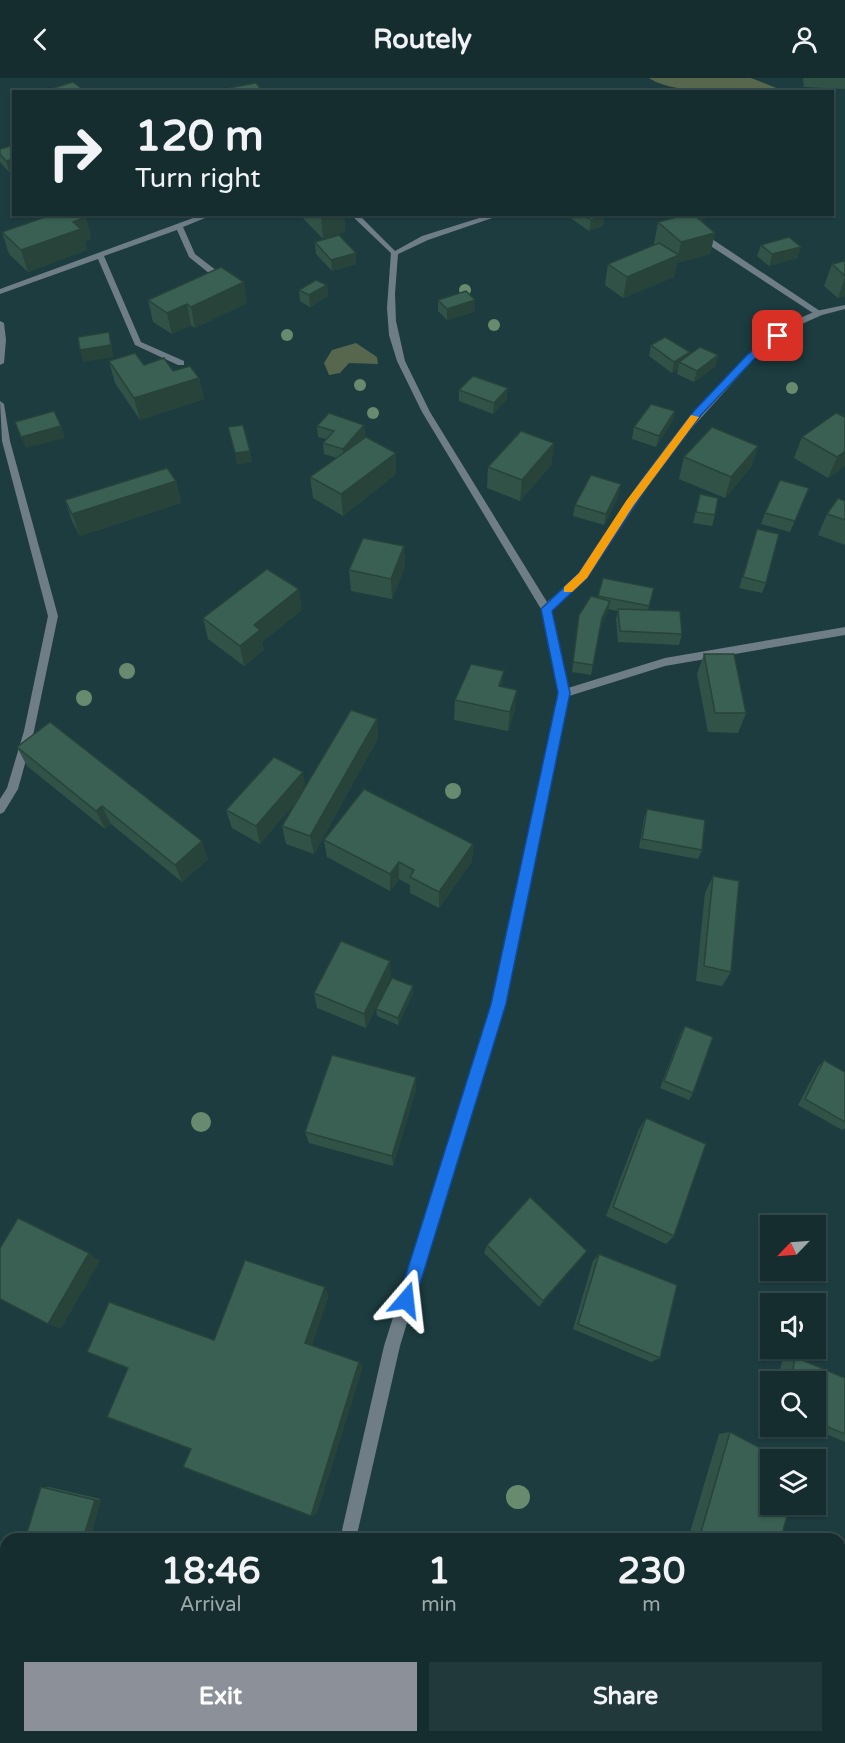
<!DOCTYPE html>
<html lang="en">
<head>
<meta charset="utf-8">
<style>
  :root { --surface:#152d2f; --page:#22393b; --text:#f1f3f6; --muted:#9da8aa; --line:#34494b; --accent:#8c9099 }
  body { margin:0; font-family:"Varela Round",sans-serif; background:var(--page); color:var(--text); height:100vh; display:flex; flex-direction:column; font-size:22px; white-space:nowrap }
  * { box-sizing:border-box; margin:0 }
  p { font-size:20px; color:var(--muted) }
  .icon { flex:none; width:33px; height:33px; fill:none; stroke:currentColor; stroke-width:2; stroke-linecap:round; stroke-linejoin:round }
  .map { position:relative; flex:1; overflow:hidden }
  .drawer { position:absolute; left:0px; top:1455px; width:846px; height:210px; display:flex; flex-direction:column; background:var(--surface); border-radius:18px 18px 0 0; box-shadow:0 2px 4px #0004,0 0 0 2px var(--line) }
  .drawer>* { flex:none }
  .top-card { position:absolute; left:12px; top:12px; width:822px; height:126px; border-radius:0px; box-shadow:0 2px 4px #0004,0 0 0 2px var(--line); background:#152d2f; color:var(--text); overflow:hidden }
  .needle { width:39px; rotate:245deg }
  .controls { position:absolute; left:760px; top:1137px; display:grid; gap:12px }
  .controls a { display:grid; place-items:center; width:66px; height:66px; border-radius:0px; background:var(--surface); box-shadow:0 2px 4px #0004,0 0 0 2px var(--line); font-size:30px }
  .pin { position:absolute; display:grid; place-items:center; width:51px; height:51px; color:#fff; margin:-26px; border-radius:12px; box-shadow:0 3px 9px #0006 }
  .me { position:absolute; width:66px; margin:-33px; rotate:17deg; stroke-linejoin:round; filter:drop-shadow(0 0 4px #0008) }
  .turn { display:flex; align-items:center; gap:21px; height:126px; padding:0 24px; font-size:27px }
  .turn .icon { width:78px; height:78px; stroke-width:2.5 }
  .turn b { display:block; font-size:42px; line-height:51px }
  .eta { display:flex; justify-content:space-evenly; align-items:center; height:102px; text-align:center }
  .eta b { font-size:36px; font-weight:800; line-height:42px }
  .primary-button { display:flex; gap:12px; margin-top:auto; padding:12px 24px }
  .primary-button a { flex:1; height:69px; border-radius:0px; background:var(--accent); color:#fff; font-size:24px; font-weight:800; line-height:69px; text-align:center }
  .primary-button a+a { background:var(--page); color:var(--text) }
  header { display:flex; justify-content:space-between; align-items:center; height:78px; padding:0 24px; background:var(--surface); font-size:27px; font-weight:800 }
  .map>svg:first-child { display:block }
  .green { fill:#56674e }
  .lines { fill:none; stroke-linecap:round; stroke-linejoin:round }
  .service { fill:#6f7d87; fill-rule:evenodd }
  .minor { fill:#6f7d87; fill-rule:evenodd }
  .tree { fill:#688b6f }
  .wall { fill:#315347 }
  .shaded-wall { fill:#284339 }
  .building { fill:#396052; stroke:#284339; stroke-width:1.5 }
  .route { fill:#1a73e8; stroke:#114b97; stroke-width:1.5 }
  .slow { fill:#f59e0b }
</style>
</head>
<body>
<header><svg class="icon" aria-label="back" viewBox="0 0 24 24"><path d="M15 5l-7 7 7 7"/></svg>Routely<svg class="icon" aria-label="person" viewBox="0 0 24 24"><circle cx="12" cy="8" r="4"/><path d="M4 21q1-7 8-7t8 7"/></svg></header>
<div class="map">
<svg width="845" height="1665" viewBox="0 0 845 1665">
  <rect width="100%" height="100%" fill="#1c3c3f"/>
  <g class="green">
    <path d="M649,0H751L784,13C752,14 674,18 649,0Z"/>
    <path d="M356,265L377,279L378,286L349,285L340,295L329,297L324,285L332,272Z"/>
  </g>
  <g class="lines">
    <g class="service">
      <path d="M204,136H215L183,149L195,176L226,200V204H220L189,179L177,152L104,178L141,264L184,283V287H178L135,267L98,181L0,216V211Z"/>
      <path d="M350,136H358L395,173L422,158L492,136H504L428,162L394,178Z"/>
      <path d="M706,161H712L823,235L816,237L706,165Z"/>
    </g>
    <g class="minor">
      <path d="M391,174L398,176L395,216L396,243L405,283L430,334L547,524L580,496L667,367L748,277L789,245L816,233L845,227V231L822,237L795,249L754,281L673,371L586,500L551,532L568,610L665,580L845,549V557L665,588L569,618L504,926L400,1268L356,1461H340L384,1268L492,926L559,615L541,531L422,334L397,283L389,257L387,230Z"/>
      <path d="M0,243L4,245L6,262L4,285L0,287Z"/>
      <path d="M0,323L4,326L10,363L58,538L34,653L18,711L4,734L0,736V721L7,710L24,653L48,538L2,363Z"/>
      <path d="M295,1659H313L311,1665H293Z"/>
      <rect x="656" y="1659" width="18" height="6"/>
      <path d="M680,1659H735L738,1665H683Z"/>
    </g>
  </g>
  <g class="tree">
    <circle cx="465" cy="212" r="6"/>
    <circle cx="494" cy="247" r="6"/>
    <circle cx="287" cy="257" r="6"/>
    <circle cx="360" cy="307" r="6"/>
    <circle cx="792" cy="310" r="6"/>
    <circle cx="373" cy="335" r="6"/>
    <circle cx="127" cy="593" r="8"/>
    <circle cx="84" cy="620" r="8"/>
    <circle cx="453" cy="713" r="8"/>
    <circle cx="201" cy="1044" r="10"/>
    <circle cx="518" cy="1419" r="12"/>
  </g>
  <g class="wall">
    <path d="M803,0H845V11L804,9Z"/>
    <path d="M14,67L9,94L0,84V71Z"/>
    <path d="M299,136H344L345,154L323,161Z"/>
    <path d="M565,136H604L603,148L589,153Z"/>
    <path d="M674,136H721L700,142L715,155L710,176L677,185L674,199L623,220L605,207L608,186L655,166H654L658,144L677,139Z"/>
    <path d="M66,139H86L91,161L85,163L87,172L28,194L9,176L2,154Z"/>
    <path d="M315,164L356,175V186L332,193L316,176Z"/>
    <path d="M761,167L801,169L797,180L769,188L757,178Z"/>
    <path d="M845,183V218L838,220L824,208L832,186Z"/>
    <path d="M327,207L328,218L310,229L300,223L299,212Z"/>
    <path d="M148,222L247,225L195,250L191,247L172,256L153,244Z"/>
    <path d="M438,222H475L474,234L447,242L438,233Z"/>
    <path d="M651,267L690,274V277H718L715,289L694,304L677,296L678,291L672,295L649,278Z"/>
    <path d="M109,283L144,287L199,300L204,321L140,342L115,305Z"/>
    <path d="M459,312L507,321L493,336L459,323Z"/>
    <path d="M675,333L672,344L656,369L632,361L634,349Z"/>
    <path d="M845,339V388L828,400L794,380L802,359Z"/>
    <path d="M364,347L365,359L363,361L396,396L343,438L313,420L310,399L337,380L324,376L323,365L326,361L318,359L317,348Z"/>
    <path d="M554,365L551,387L520,423L487,410L488,389Z"/>
    <path d="M758,368L751,389L725,420L679,401L684,379Z"/>
    <path d="M176,403L181,425L80,458L72,443L65,422Z"/>
    <path d="M809,410L790,454L761,446L765,435Z"/>
    <path d="M700,416L715,437L712,448L693,445Z"/>
    <path d="M619,417L604,447L573,438L575,427Z"/>
    <path d="M845,423V467L818,457L827,436Z"/>
    <path d="M757,451L766,505L762,515L739,510Z"/>
    <path d="M404,468L405,489L392,521L351,513L349,492Z"/>
    <path d="M603,500L654,510L648,532L682,556L679,567L618,564L616,541L618,533L608,531L600,550L591,597L572,594L579,537L598,520Z"/>
    <path d="M302,532L262,564L264,572L244,588L208,561L203,540Z"/>
    <path d="M704,576L746,635L738,655L708,654L697,596Z"/>
    <path d="M503,609L515,632L508,653L454,642L455,622Z"/>
    <path d="M377,641L378,660L314,776L286,766L282,748L299,720L260,766L232,750L226,732L306,709Z"/>
    <path d="M17,669L208,781L182,804L111,746L105,751L27,688Z"/>
    <path d="M647,731L702,772L698,781L639,770L644,740Z"/>
    <path d="M324,762L473,766L472,783L439,830L410,815V807L399,801L390,813L327,779Z"/>
    <path d="M713,798L731,894L722,908L696,903L705,815Z"/>
    <path d="M391,898L366,950L317,930L314,915Z"/>
    <path d="M413,908V915L398,947L377,938L376,931Z"/>
    <path d="M685,948L693,1015L689,1022L660,1010L681,955Z"/>
    <path d="M824,982L845,994V1050L842,1052L798,1027L818,989Z"/>
    <path d="M416,1011L393,1088L309,1065L305,1054Z"/>
    <path d="M646,1040L674,1158L666,1166L606,1138L639,1051Z"/>
    <path d="M487,1167L582,1180L539,1229L484,1175Z"/>
    <path d="M599,1176L660,1280L651,1284L573,1251L593,1183Z"/>
    <path d="M795,1279L845,1300V1364L808,1348H816V1304H778L782,1283Z"/>
    <path d="M730,1354L781,1461H688L719,1356Z"/>
    <path d="M41,1409H49L101,1421L90,1461H38Z"/>
  </g>
  <g class="shaded-wall">
    <path d="M14,81V93L9,94L6,83Z"/>
    <path d="M332,136H344L345,154L323,161L321,139Z"/>
    <path d="M686,136H721L684,146Z"/>
    <path d="M605,137L603,148L589,153L591,142Z"/>
    <path d="M86,139L91,161L85,163L87,172L28,194L21,172L73,144Z"/>
    <path d="M715,155L710,176L677,185L674,199L623,220L627,199L678,178L681,164Z"/>
    <path d="M801,169L797,180L769,188L772,176Z"/>
    <path d="M356,175V186L332,193L331,182Z"/>
    <path d="M845,199V218L838,220Z"/>
    <path d="M244,204L247,225L195,250L191,229Z"/>
    <path d="M327,207L328,218L310,229L309,217Z"/>
    <path d="M475,222L474,234L447,242V231Z"/>
    <path d="M187,226L191,247L172,256L167,235Z"/>
    <path d="M109,254L114,279L83,284L80,272Z"/>
    <path d="M690,274L688,285L679,284L678,291L672,295L674,284Z"/>
    <path d="M718,277L715,289L694,304L697,293Z"/>
    <path d="M199,300L204,321L140,342L134,320Z"/>
    <path d="M508,310L507,321L493,336L494,325Z"/>
    <path d="M675,333L672,344L656,369L659,358Z"/>
    <path d="M364,347L365,359L344,383L343,371Z"/>
    <path d="M61,348L65,360L26,370L21,359Z"/>
    <path d="M554,365L551,387L520,423L522,402Z"/>
    <path d="M758,368L751,389L725,420L731,399Z"/>
    <path d="M250,373L252,384L237,387L235,375Z"/>
    <path d="M845,373V388L828,400L837,379Z"/>
    <path d="M396,375V396L343,438L341,416Z"/>
    <path d="M176,403L181,425L80,458L72,436Z"/>
    <path d="M621,406L619,417L604,447L606,436Z"/>
    <path d="M404,468L405,489L392,521L391,501Z"/>
    <path d="M299,511L302,532L262,564L264,572L244,588L240,568L254,547Z"/>
    <path d="M610,523L608,534L600,551L602,540Z"/>
    <path d="M504,593L502,613L499,608Z"/>
    <path d="M517,612L515,632L508,653L510,634Z"/>
    <path d="M377,641L378,660L314,776L310,758Z"/>
    <path d="M303,694L306,712L260,766L256,748Z"/>
    <path d="M102,728L111,746L105,751L96,733Z"/>
    <path d="M202,763L208,781L182,804L175,787Z"/>
    <path d="M473,766L472,783L439,830V814Z"/>
    <path d="M399,784V801L390,813V796Z"/>
    <path d="M390,883L391,898L366,950L364,936Z"/>
    <path d="M413,908V915L398,947V940Z"/>
    <path d="M416,999V1011L393,1088L392,1078Z"/>
    <path d="M587,1173L582,1180L539,1229L543,1223Z"/>
    <path d="M89,1175L100,1183L61,1251L48,1246Z"/>
    <path d="M325,1209L329,1218L311,1271L305,1265Z"/>
    <path d="M359,1284L363,1289L317,1436L311,1438Z"/>
    <path d="M101,1421L90,1461H83L95,1422Z"/>
    <path d="M244,1659H251L249,1665H243Z"/>
  </g>
  <g class="building">
    <path d="M73,4L86,14H50L47,12Z"/>
    <path d="M256,5L263,14H231L229,10Z"/>
    <path d="M14,67V81L6,83L0,76V71Z"/>
    <path d="M54,136H63L66,139L73,136H82L86,139L73,144L81,151L21,172L2,154Z"/>
    <path d="M318,136H332L321,139Z"/>
    <path d="M582,136H604L605,137L591,142Z"/>
    <path d="M689,136H693L715,155L681,164L658,144Z"/>
    <path d="M339,157L356,175L331,182L315,164Z"/>
    <path d="M789,159L801,169L772,176L761,167Z"/>
    <path d="M659,165L679,177L627,199L608,186Z"/>
    <path d="M845,183V198L832,186Z"/>
    <path d="M221,189L244,204L191,229L187,226L167,235L148,222Z"/>
    <path d="M316,202L327,207L309,217L299,212Z"/>
    <path d="M466,213L475,222L447,231L438,222Z"/>
    <path d="M109,254L111,267L80,272L78,259Z"/>
    <path d="M665,259L690,274L674,284L651,267Z"/>
    <path d="M700,269L718,277L697,293L679,284Z"/>
    <path d="M135,275L144,287L164,280L173,293L190,288L199,300L134,320L109,283Z"/>
    <path d="M473,298L508,310L494,325L459,312Z"/>
    <path d="M651,326L675,333L659,358L634,349Z"/>
    <path d="M54,333L61,348L21,359L15,344Z"/>
    <path d="M329,335L364,347L343,371L323,365L334,353L317,348Z"/>
    <path d="M836,335L845,339V373L837,379L802,359Z"/>
    <path d="M243,347L250,373L235,375L228,349Z"/>
    <path d="M712,349L758,368L731,399L684,379Z"/>
    <path d="M521,353L554,365L522,402L488,389Z"/>
    <path d="M366,359L396,375L341,416L310,399Z"/>
    <path d="M167,390L176,403L72,436L65,422Z"/>
    <path d="M591,397L621,406L606,436L575,427Z"/>
    <path d="M780,402L809,410L795,443L765,435Z"/>
    <path d="M700,416L718,420L715,437L696,434Z"/>
    <path d="M838,420L845,423V442L827,436Z"/>
    <path d="M757,451L779,456L766,505L743,499Z"/>
    <path d="M363,460L404,468L391,501L349,492Z"/>
    <path d="M267,491L299,511L254,547L260,552L240,568L203,540Z"/>
    <path d="M603,500L654,510L649,528L598,518Z"/>
    <path d="M591,518L610,523L602,540L593,587L573,584L579,537Z"/>
    <path d="M618,531L680,533L682,556L620,553Z"/>
    <path d="M704,576H734L746,635H715Z"/>
    <path d="M471,586L504,593L499,608L517,612L510,634L455,622Z"/>
    <path d="M351,632L377,641L310,758L282,748Z"/>
    <path d="M50,644L202,763L175,787L102,728L96,733L17,669Z"/>
    <path d="M274,679L303,694L256,748L226,732Z"/>
    <path d="M364,711L473,766L439,814L410,799L414,792L399,784L390,796L324,762Z"/>
    <path d="M647,731L705,742L702,772L642,761Z"/>
    <path d="M713,798L739,803L731,894L704,888Z"/>
    <path d="M341,863L390,883L364,936L314,915Z"/>
    <path d="M392,900L413,908L398,940L376,931Z"/>
    <path d="M685,948L713,959L693,1015L664,1003Z"/>
    <path d="M332,977L416,999L392,1078L305,1054Z"/>
    <path d="M824,982L845,994V1044L805,1021Z"/>
    <path d="M646,1040L706,1066L674,1158L613,1129Z"/>
    <path d="M530,1119L587,1173L543,1223L487,1167Z"/>
    <path d="M18,1140L89,1175L48,1246L0,1221V1170Z"/>
    <path d="M599,1176L677,1207L660,1280L578,1246Z"/>
    <path d="M245,1182L325,1209L305,1265L359,1284L311,1438L183,1389L191,1371L107,1339L128,1290L87,1274L109,1224L214,1262Z"/>
    <path d="M795,1279L845,1300V1356L816,1344V1304H791Z"/>
    <path d="M730,1354L783,1382H771V1426H790L781,1461H699Z"/>
    <path d="M41,1409L95,1422L83,1461H38L26,1458Z"/>
    <path d="M129,1659H244L243,1665H152Z"/>
  </g>
  <path class="route" d="M775,256L783,258L754,281L701,337L647,409L587,500L552,533L570,615L506,926L415,1222L412,1228L406,1231L400,1228L398,1222L491,926L558,615L541,531L579,495L640,404L694,333L747,277Z"/>
  <path class="slow" d="M691,337L699,339L633,428L587,500L572,514H564V509L579,495L626,423Z"/>
</svg>
<div class="controls">
<a><svg class="needle" viewBox="-14 -14 28 28"><path d="M0-13l5 13h-10z" fill="#e53935"/><path d="M0 13l5-13h-10z" fill="#9da8aa"/></svg></a>
<a><svg class="icon" aria-label="sound" viewBox="0 0 24 24"><path d="M4 9h4l5-4v14l-5-4H4zM17 9q2 3 0 6"/></svg></a>
<a><svg class="icon" aria-label="search" viewBox="0 0 24 24"><circle cx="10" cy="10" r="6"/><path d="M15 15l6 6"/></svg></a>
<a><svg class="icon" aria-label="layers" viewBox="0 0 24 24"><path d="M12 4l9 5-9 5-9-5zM3 14l9 5 9-5"/></svg></a>
</div>
<div class="pin" style="left:778px;top:258px;background:#d93025"><svg class="icon" aria-label="arrive" viewBox="0 0 24 24"><path d="M6 21V4h12l-3 4 3 4H6"/></svg></div>
<svg class="me" style="left:406px;top:1222px" viewBox="-20 -20 40 40"><path d="M0-17L14 15 0 8-14 15z" fill="#1a73e8" stroke="#fff" stroke-width="4"/></svg>
<div class="top-card">
<div class="turn"><svg class="icon" aria-label="right" viewBox="0 0 24 24"><path d="M7 20v-9h11M14 6l5 5-5 5"/></svg><div><b>120 m</b>Turn right</div></div>
</div>
<section class="drawer">
<div class="eta">
<div><b>18:46</b><p>Arrival</p></div>
<div><b>1</b><p>min</p></div>
<div><b>230</b><p>m</p></div>
</div>
<div class="primary-button"><a>Exit</a><a>Share</a></div>
</section>
</div>
</body>
</html>
